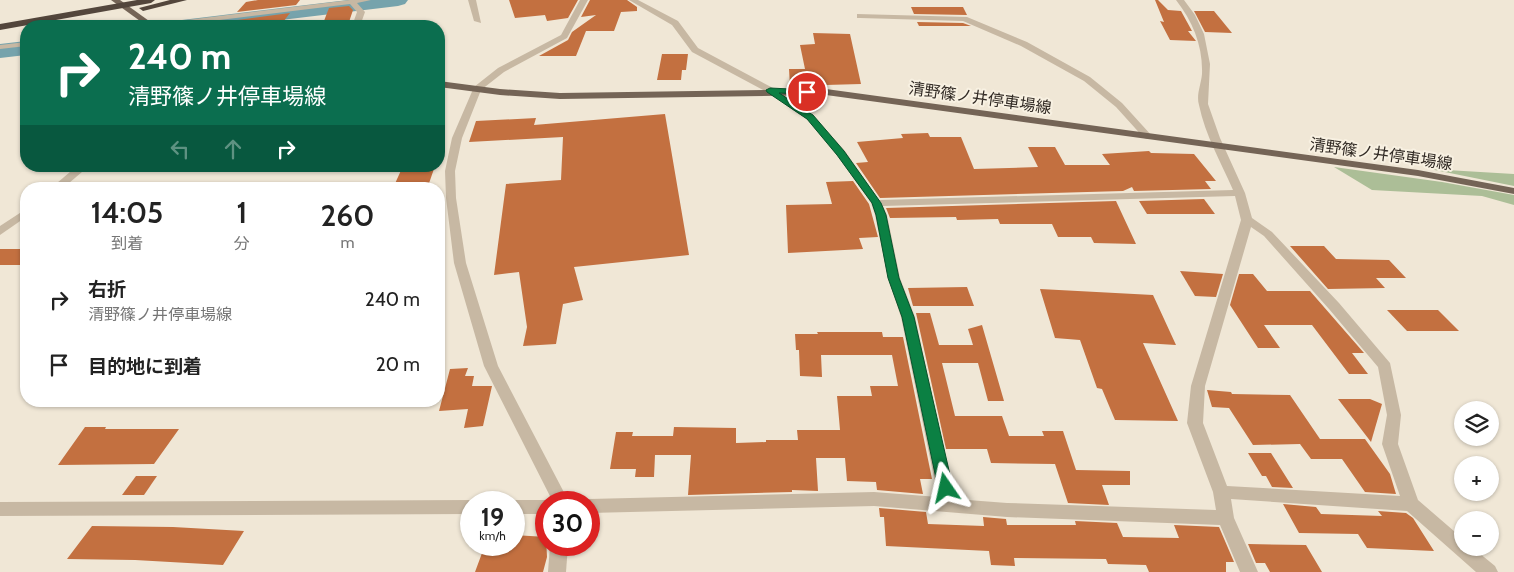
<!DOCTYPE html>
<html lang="ja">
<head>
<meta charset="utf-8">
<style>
  :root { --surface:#fff; --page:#f2f2f2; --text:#222; --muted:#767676 }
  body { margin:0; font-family:Cabin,"Noto Sans JP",sans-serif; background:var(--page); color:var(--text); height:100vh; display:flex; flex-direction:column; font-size:19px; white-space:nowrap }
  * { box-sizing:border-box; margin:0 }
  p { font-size:16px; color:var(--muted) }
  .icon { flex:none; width:28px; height:28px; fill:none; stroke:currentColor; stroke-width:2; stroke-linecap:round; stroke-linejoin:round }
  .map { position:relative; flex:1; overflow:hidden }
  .panel { position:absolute; left:20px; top:182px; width:425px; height:225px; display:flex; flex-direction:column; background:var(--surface); border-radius:20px; box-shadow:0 1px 4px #0004 }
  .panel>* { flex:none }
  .banner { position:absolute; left:20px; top:20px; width:425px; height:152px; border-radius:20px; box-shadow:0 1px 4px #0004; background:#0b6e4f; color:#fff; overflow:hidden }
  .buttons { position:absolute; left:1454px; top:401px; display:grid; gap:10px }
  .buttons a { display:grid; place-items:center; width:45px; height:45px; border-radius:50%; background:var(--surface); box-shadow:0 1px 4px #0004; font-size:25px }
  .speed { position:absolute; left:460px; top:491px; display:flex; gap:10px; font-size:25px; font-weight:700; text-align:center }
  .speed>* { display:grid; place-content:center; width:65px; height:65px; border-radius:50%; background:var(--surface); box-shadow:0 1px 4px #0004; line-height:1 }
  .speed small { font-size:12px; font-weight:400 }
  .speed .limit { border:8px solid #d22; background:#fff; color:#111 }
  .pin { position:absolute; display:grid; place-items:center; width:42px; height:42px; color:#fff; margin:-21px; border:2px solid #fff; border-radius:50%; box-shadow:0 1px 5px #0007 }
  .me { position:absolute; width:55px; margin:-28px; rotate:349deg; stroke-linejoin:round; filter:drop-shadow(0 0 4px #0008) }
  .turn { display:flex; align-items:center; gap:18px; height:105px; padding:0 25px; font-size:22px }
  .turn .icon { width:65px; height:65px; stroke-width:2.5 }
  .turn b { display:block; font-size:35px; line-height:42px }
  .lanes { display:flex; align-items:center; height:48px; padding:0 25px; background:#0003; justify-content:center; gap:25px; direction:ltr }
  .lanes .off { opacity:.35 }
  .eta { display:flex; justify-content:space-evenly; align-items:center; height:85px; text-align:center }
  .eta b { font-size:30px; font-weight:600; line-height:35px }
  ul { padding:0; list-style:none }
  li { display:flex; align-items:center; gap:15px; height:65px; padding:0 25px }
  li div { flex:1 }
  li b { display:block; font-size:19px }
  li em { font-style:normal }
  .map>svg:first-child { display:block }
  .green { fill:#acbe97 }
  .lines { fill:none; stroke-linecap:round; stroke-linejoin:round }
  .river { fill:#76a3ac; fill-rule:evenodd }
  .building { fill:#c37040 }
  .minor { fill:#c7b8a3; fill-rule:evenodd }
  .major { fill:#746456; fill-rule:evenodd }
  .highway { fill:#53463c; fill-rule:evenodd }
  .route { fill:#0b8043; stroke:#07532c }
  .labels { text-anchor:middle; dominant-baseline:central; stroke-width:4; stroke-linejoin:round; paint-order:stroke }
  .far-street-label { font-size:16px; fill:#322b25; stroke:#f8f1e2 }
</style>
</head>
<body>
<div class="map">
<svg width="1514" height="572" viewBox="0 0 1514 572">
  <rect width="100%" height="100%" fill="#f0e7d6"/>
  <g class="green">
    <path d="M1334,167L1442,182L1514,195V205L1482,196L1372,190Z"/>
    <path d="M1430,169L1514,174V186Z"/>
  </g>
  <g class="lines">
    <g class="river">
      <path d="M348,0H408L405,4L398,6L232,26H171L174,21L182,20Z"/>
      <path d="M26,41V55L0,58V44Z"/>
    </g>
  </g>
  <g class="building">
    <path d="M258,0H300L296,5L237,12L246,2Z"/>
    <path d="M509,0H578L568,18L547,21L545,15L515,18Z"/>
    <path d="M590,0H627L637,7V11L621,12L614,31H586L576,56H539L568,40L572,32L596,15L581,17Z"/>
    <path d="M1155,0H1158L1168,10L1181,11L1192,31H1188L1196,41L1170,40L1160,21L1164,22Z"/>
    <path d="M349,6L353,10L348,25L322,26L329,8Z"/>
    <path d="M911,7H963L967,15L914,14Z"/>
    <path d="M1194,11H1214L1232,33L1205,32Z"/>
    <path d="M290,13L280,26H225L230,21Z"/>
    <path d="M917,22L963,23L971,26H919Z"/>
    <path d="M813,33L850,34L861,84L790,86L789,69H805L800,45L815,44Z"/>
    <path d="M662,54H688L686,70H682L681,80H657Z"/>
    <path d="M665,114L689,255L574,267L583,300L563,304L556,344L523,346L527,327L519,272L494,275L506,184L561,180L563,137L469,142L476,121L536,118L534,125Z"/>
    <path d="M928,133L930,137H961L974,169L1038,167L1028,147H1055L1065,165H1110L1102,154L1149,151L1151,153L1194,154L1216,181H1205L1211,189L1134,191L1132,187L1123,191L880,198L856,163L868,162L857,142L903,138L901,134Z"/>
    <path d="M403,166H435L427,189L393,188Z"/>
    <path d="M853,181L869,204L878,237L859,238L863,249L788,253L786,205L832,204L826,182Z"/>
    <path d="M1204,199L1215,214H1147L1139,201Z"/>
    <path d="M1116,201L1136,244L1094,243L1091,237H1058L1052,224H1000L998,219L957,220L956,217L890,218L886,208Z"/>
    <path d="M1290,246H1324L1336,259L1389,260L1406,278H1376L1385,288L1328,289Z"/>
    <rect x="0" y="249" width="26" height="16"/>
    <path d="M1180,271L1223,274L1216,297L1195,296Z"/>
    <path d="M1239,274H1253L1267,291H1310L1364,353H1352L1368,374H1349L1312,325H1264L1280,348H1258L1230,305Z"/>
    <path d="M967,287L974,306H913L908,288Z"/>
    <path d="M1040,289L1153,295L1176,345L1143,343L1178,421L1115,420L1102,389L1097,388L1080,340L1055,338Z"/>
    <path d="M1387,310H1438L1459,331H1407Z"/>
    <path d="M916,313H930L939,345H973L968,329L982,325L1004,401H988L978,363H942L955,416H1002L1009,436H1044L1042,431H1063L1076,470L1130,471V485H1102L1109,505L1068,503L1055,464L991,463L987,449H946Z"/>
    <path d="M817,332H882L883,337H903L932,479H920L923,494L877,490L876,482L847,481L845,458H816L818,491L792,490V492L688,495L691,455H655L654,477H635L636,469H610L616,432H633L632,436H673L674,427L736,428V443L766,442V440H798L797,430H840L837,396H872L870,386H898L892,355H821L822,377L800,376L799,350H796L795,334H818Z"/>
    <path d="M468,368L465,376H474L472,386H492L483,426L464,428L468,409L439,411L450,369Z"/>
    <path d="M1207,390L1231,392L1232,394L1290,395L1320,439H1365L1390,474L1396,494L1365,492L1342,459H1311L1300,444L1253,445L1229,408L1212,407Z"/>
    <path d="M1338,399H1370L1382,404L1371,442Z"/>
    <path d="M85,427H106L105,429H179L154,464L58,465Z"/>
    <path d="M1248,453H1271L1293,488L1272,487L1266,476H1262Z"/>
    <path d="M136,476H157L144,495H122Z"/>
    <path d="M1283,504L1316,507L1321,514L1382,516L1378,511L1406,513L1413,518L1434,551L1367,548L1358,534L1299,533Z"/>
    <path d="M879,508L926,512L928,524L984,526L983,517L1006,519L1007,525H1076L1075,521L1117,523L1123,537L1179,538L1174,525L1219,527L1234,562H1226V572H1149L1146,565L1108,564L1106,559L1014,558L1015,566L991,565L989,551L886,546L884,517H880Z"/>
    <path d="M92,526L173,527L244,531L223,565L135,560L67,559Z"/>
    <path d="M514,535L546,537L547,557L543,572H475L485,545H514Z"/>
    <path d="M1248,544L1306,545L1322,572H1270L1265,563H1256Z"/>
  </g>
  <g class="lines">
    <g class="minor">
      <path d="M350,0H371L357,3L365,12L360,26H352L357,12L350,4L171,26H151L155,24Z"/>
      <path d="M468,0H476L481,23L474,21Z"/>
      <path d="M580,0H588L567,38L504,72L481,90L462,138L455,171L456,198L466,263L498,366L569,502H553L484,366L454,263L446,198L445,171L452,138L474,87L498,68L561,35Z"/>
      <path d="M629,0H638L678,21L698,48L773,88L813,115L845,151L879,200L1233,190C1221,162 1205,135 1199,105C1196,95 1201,85 1202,74C1203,46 1193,22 1176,0H1184L1195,15L1204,34L1210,64L1208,104L1220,138L1245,193L1252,218L1272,232L1339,303L1390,363L1401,415L1398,444L1418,500L1462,538V548H1473L1495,566L1498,572H1476L1407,511L1231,499L1234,518L1258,572H1240L1220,525L1007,517L874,506L589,513V502H582L589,499L874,492L938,497L901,317L888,278L875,215L871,203L837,155L807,119L767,92L692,52L672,25ZM1235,196L1241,220L1191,386L1187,423L1213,492L1216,510L1007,503L955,499L915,317L900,278L887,215L883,206ZM1251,227L1264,236L1329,309L1378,367L1387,415L1382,444L1400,496L1227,486L1203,423L1205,386Z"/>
      <path d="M857,14L967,17L1027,42L1090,77L1122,103L1152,136L1147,139L1144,138L1116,107L1084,81L1021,46L963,21L860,18H857Z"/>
      <path d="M26,42V46L0,49V45Z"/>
      <path d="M77,166H89L62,189H50Z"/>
      <path d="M26,209V217L0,235V226Z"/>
      <path d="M471,500L477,502H471V514L0,516V502Z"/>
      <path d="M514,500H546L552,502H546V514H514V502H508Z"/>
      <path d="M550,545H568L566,572H548Z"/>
    </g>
    <g class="major">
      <path d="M111,0H120L156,26H147Z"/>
      <path d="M439,81L500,89L560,93L826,89L1418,170L1514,188V194L1418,176L826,95L560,99L500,95L439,87Z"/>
    </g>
    <g class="highway">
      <path d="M137,0H155L151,3L0,30V24Z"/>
      <path d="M170,0H187L143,11L139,8Z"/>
    </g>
  </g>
  <path class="route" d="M770,88L810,90V93L807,94L779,93L813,115L844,151L881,203L886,215L899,278L914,317L953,488L951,493L946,494L940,493L938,488L902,317L888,278L876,215L872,203L837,155L807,119L767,92L766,90Z"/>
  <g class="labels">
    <g class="far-street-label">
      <text transform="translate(980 98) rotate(8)">清野篠ノ井停車場線</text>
      <text transform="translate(1381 154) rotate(8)">清野篠ノ井停車場線</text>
    </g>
  </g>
</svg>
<div class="buttons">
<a><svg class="icon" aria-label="layers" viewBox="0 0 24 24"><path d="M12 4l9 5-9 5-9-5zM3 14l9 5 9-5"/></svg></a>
<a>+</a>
<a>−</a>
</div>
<div class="speed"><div>19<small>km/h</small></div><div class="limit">30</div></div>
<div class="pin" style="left:807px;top:92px;background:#d93025"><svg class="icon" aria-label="arrive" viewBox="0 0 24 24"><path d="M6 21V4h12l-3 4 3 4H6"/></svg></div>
<svg class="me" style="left:946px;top:488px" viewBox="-20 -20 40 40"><path d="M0-17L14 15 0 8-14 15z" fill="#0b8043" stroke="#fff" stroke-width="4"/></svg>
<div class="banner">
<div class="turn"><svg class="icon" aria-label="right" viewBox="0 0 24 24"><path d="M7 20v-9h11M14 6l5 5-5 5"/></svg><div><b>240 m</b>清野篠ノ井停車場線</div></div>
<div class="lanes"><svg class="icon off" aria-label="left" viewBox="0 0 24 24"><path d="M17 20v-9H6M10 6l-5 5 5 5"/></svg><svg class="icon off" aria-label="ahead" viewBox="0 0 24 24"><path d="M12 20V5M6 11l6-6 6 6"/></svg><svg class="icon" aria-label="right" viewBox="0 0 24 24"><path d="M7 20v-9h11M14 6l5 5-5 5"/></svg></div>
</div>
<section class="panel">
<div class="eta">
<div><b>14:05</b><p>到着</p></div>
<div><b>1</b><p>分</p></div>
<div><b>260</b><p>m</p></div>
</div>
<ul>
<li><svg class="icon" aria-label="right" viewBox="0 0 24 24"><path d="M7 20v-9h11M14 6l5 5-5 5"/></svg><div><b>右折</b><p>清野篠ノ井停車場線</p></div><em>240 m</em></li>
<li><svg class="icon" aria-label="arrive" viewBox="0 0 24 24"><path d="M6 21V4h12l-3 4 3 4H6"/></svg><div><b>目的地に到着</b></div><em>20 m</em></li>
</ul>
</section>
</div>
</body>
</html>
